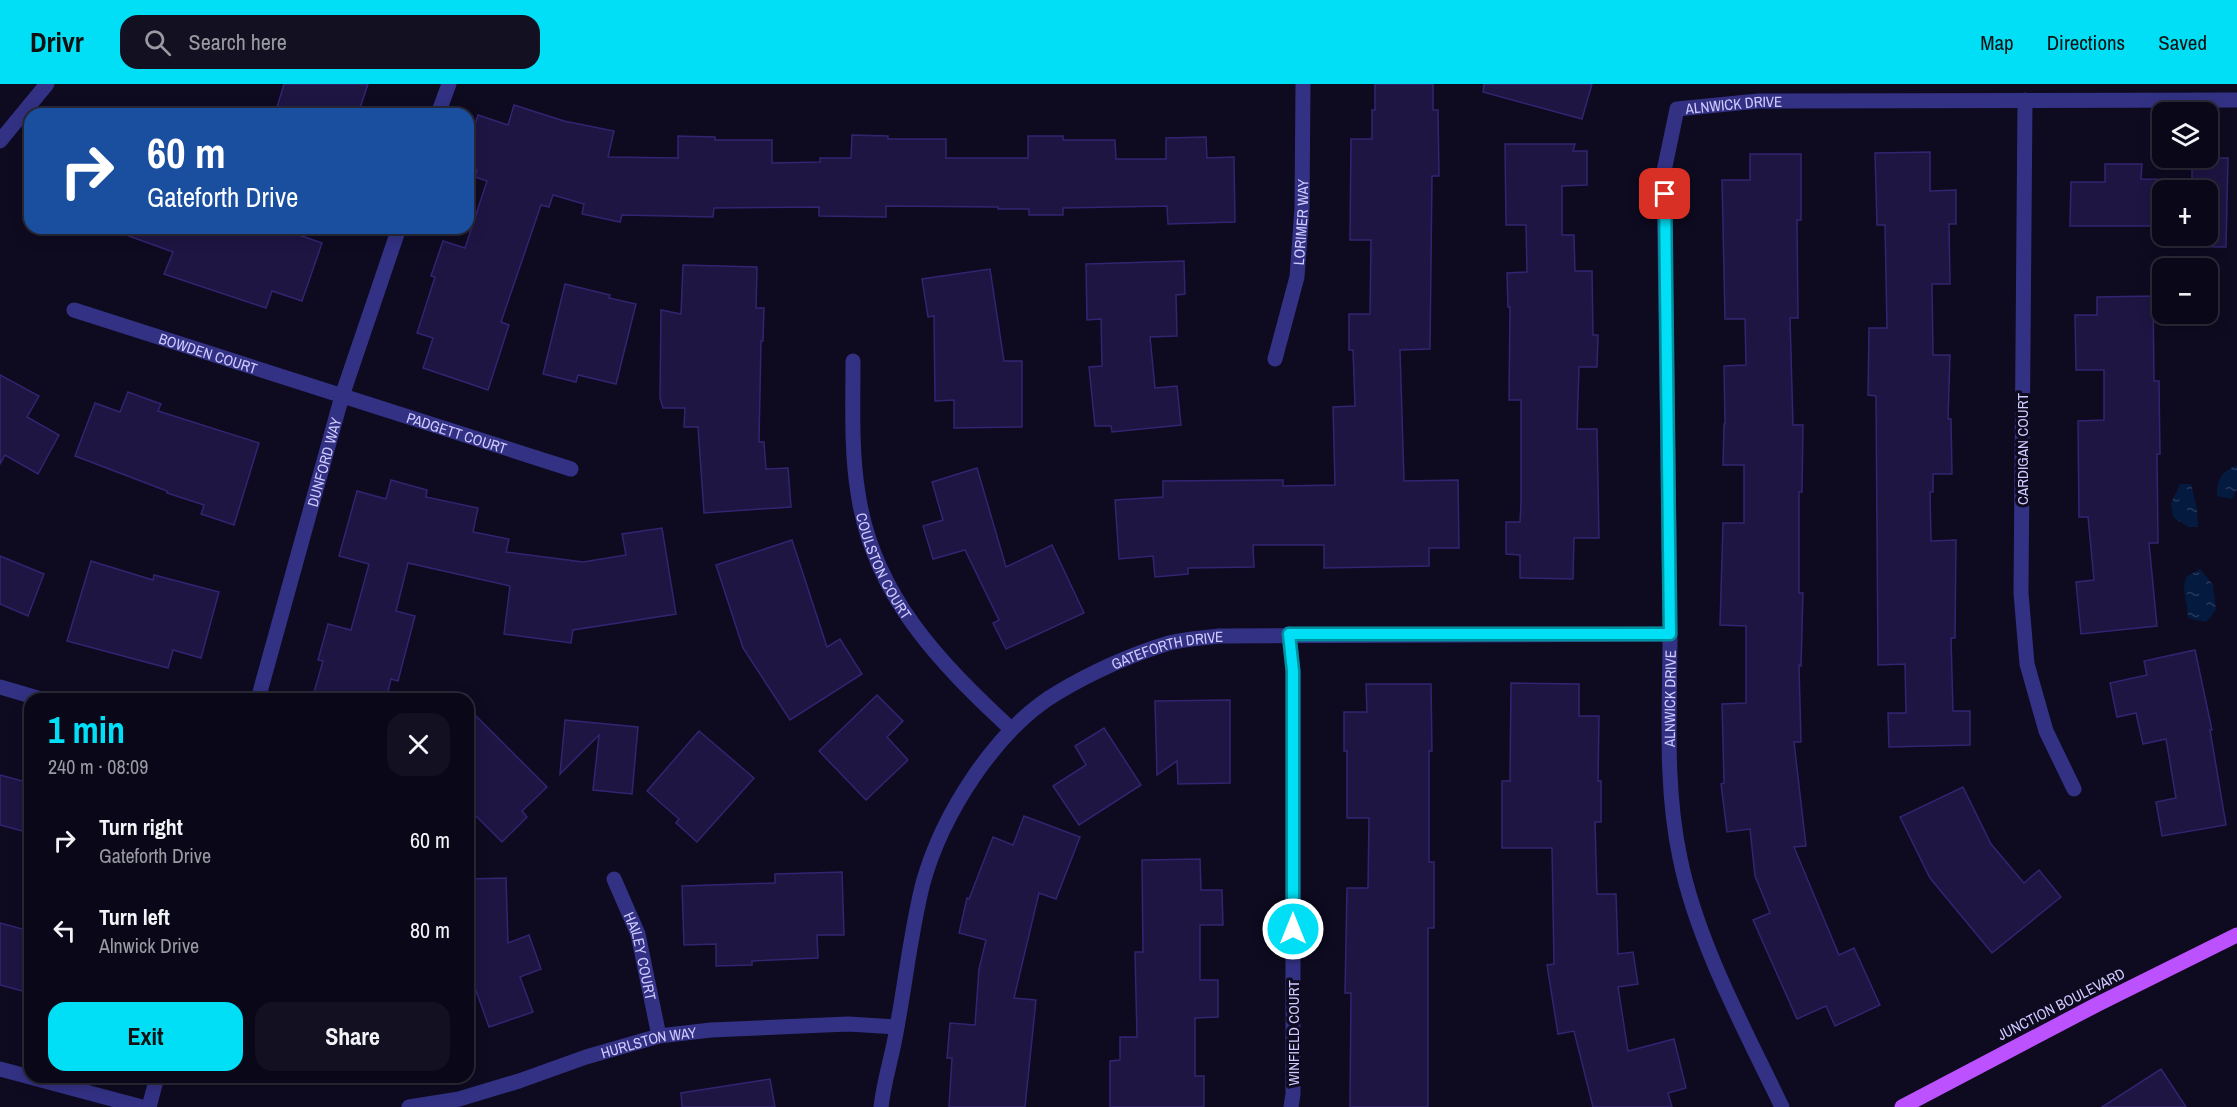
<!DOCTYPE html>
<html lang="en">
<head>
<meta charset="utf-8">
<style>
  :root { --surface:#0a0818; --page:#131121; --text:#f1f3f6; --muted:#999aa2; --line:#2a2937; --accent:#00dff5 }
  body { margin:0; font-family:"Archivo Narrow",sans-serif; background:var(--page); color:var(--text); height:100vh; display:flex; flex-direction:column; font-size:22px; white-space:nowrap }
  * { box-sizing:border-box; margin:0 }
  p { font-size:20px; color:var(--muted) }
  .icon { flex:none; width:33px; height:33px; fill:none; stroke:currentColor; stroke-width:2; stroke-linecap:round; stroke-linejoin:round }
  .map { position:relative; flex:1; overflow:hidden }
  .panel { position:absolute; left:24px; top:609px; width:450px; height:390px; display:flex; flex-direction:column; background:var(--surface); border-radius:18px; box-shadow:0 3px 15px #0003,0 0 0 2px var(--line) }
  .panel>* { flex:none }
  .guide { position:absolute; left:24px; top:24px; width:450px; height:126px; border-radius:18px; box-shadow:0 3px 15px #0003,0 0 0 2px var(--line); background:#1a4fa0; color:#fff; overflow:hidden }
  .buttons { position:absolute; left:2152px; top:18px; display:grid; gap:12px }
  .buttons a { display:grid; place-items:center; width:66px; height:66px; border-radius:12px; background:var(--surface); box-shadow:0 3px 15px #0003,0 0 0 2px var(--line); font-size:30px }
  .pin { position:absolute; display:grid; place-items:center; width:51px; height:51px; color:#fff; margin:-26px; border-radius:12px; box-shadow:0 3px 9px #0006 }
  .me { position:absolute; width:66px; margin:-33px; rotate:0deg; stroke-linejoin:round; filter:drop-shadow(0 0 4px #0008) }
  .turn { display:flex; align-items:center; gap:21px; height:126px; padding:0 24px; font-size:27px }
  .turn .icon { width:78px; height:78px; stroke-width:2.5 }
  .turn b { display:block; font-size:42px; line-height:51px }
  .round { display:grid; place-items:center; flex:none; width:63px; height:63px; border-radius:18px; background:var(--page) }
  .head { display:flex; align-items:center; justify-content:space-between; height:102px; padding:0 24px }
  h1 { font-size:36px; font-weight:700; line-height:45px; color:var(--accent) }
  .primary-button { display:flex; gap:12px; margin-top:auto; padding:12px 24px }
  .primary-button a { flex:1; height:69px; border-radius:18px; background:var(--accent); color:#111; font-size:24px; font-weight:700; line-height:69px; text-align:center }
  .primary-button a+a { background:var(--page); color:var(--text) }
  ul { padding:0; list-style:none }
  li { display:flex; align-items:center; gap:18px; height:90px; padding:0 24px }
  li div { flex:1 }
  li b { display:block; font-size:22px }
  li em { font-style:normal }
  header { display:flex; align-items:center; gap:36px; box-sizing:border-box; height:84px; padding:0 30px; background:var(--accent); color:#111 }
  header strong { font-size:28px }
  nav { display:flex; gap:33px; margin-inline-start:auto; font-size:21px }
  .search { width:420px; height:54px; background:var(--page); display:flex; align-items:center; gap:15px; box-sizing:border-box; padding:0 21px; border-radius:18px; color:var(--muted); font-size:22px }
  .map>svg:first-child { display:block }
  .water { fill:url(#water-ripples) }
  .building { fill:#1e1543; stroke:#332471; stroke-width:1.5; fill-rule:evenodd }
  .lines { fill:none; stroke-linecap:round; stroke-linejoin:round }
  .minor { stroke:#333184; stroke-width:15 }
  .major { stroke:#bc51ff; stroke-width:15 }
  .route-casing { stroke:#00919f; stroke-width:15 }
  .route { stroke:#00dff5; stroke-width:10 }
  .labels { text-anchor:middle; dominant-baseline:central; stroke-width:6; stroke-linejoin:round; paint-order:stroke }
  .street-label { font-size:15px; fill:#cfcaff; stroke:#0e0a20 }
</style>
</head>
<body>
<header>
<strong>Drivr</strong>
<div class="search"><svg class="icon" aria-label="search" viewBox="0 0 24 24"><circle cx="10" cy="10" r="6"/><path d="M15 15l6 6"/></svg>Search here</div>
<nav><a>Map</a><a>Directions</a><a>Saved</a></nav>
</header>
<div class="map">
<svg width="2237" height="1023" viewBox="0 0 2237 1023">
  <defs>
    <pattern id="water-ripples" width="26" height="14" patternUnits="userSpaceOnUse" patternTransform="scale(1.5)"><rect width="26" height="14" fill="#041a3f"/><path d="M2 4q2-2 4 0t4 0M15 11q2-2 4 0t4 0" fill="none" stroke="#283a5c"/></pattern>
  </defs>
  <rect width="100%" height="100%" fill="#0e0a20"/>
  <g class="water">
    <path d="M2235,382H2237V405L2232,415L2217,412C2217,396 2220,389 2235,382Z"/>
    <path d="M2180,400H2191L2197,425L2198,443H2188L2173,433L2171,419Z"/>
    <path d="M2200,485L2213,501L2216,526L2206,538L2188,534C2188,519 2181,507 2186,493Z"/>
  </g>
  <g class="building">
    <path d="M284,0H368L358,30H275Z"/>
    <path d="M1375,0H1433V26H1438L1439,92H1432L1430,265L1400,266L1404,397L1458,396L1459,464H1429V482L1324,484V461H1253L1254,483L1188,484V490L1155,493L1153,472L1119,475L1115,416L1163,413V397L1283,396V402L1335,401L1333,323L1355,322L1353,266H1349V230H1370L1371,156H1350L1351,55H1372V26H1375Z"/>
    <path d="M1484,0H1592L1582,35L1483,8Z"/>
    <path d="M514,21L564,37L614,47L608,73L678,74V52L715,53V56H772V79L820,78V74H851L852,51L888,52V55H946V74H1028V52H1063V56H1115L1116,75H1166V54L1206,53L1207,74L1234,73L1235,138L1168,140L1167,122L1063,124V131H1029V125H998V123L886,122V133L819,132V123L714,124L713,133L622,131L620,138L582,130L584,120L553,111L549,123L541,121L501,238L509,241L488,306L423,284L433,254L417,249L435,193L431,192L443,157L465,164L487,97L475,93L477,86L468,83V62L478,31L508,41Z"/>
    <path d="M1505,60H1575L1573,67H1587V101L1562,102V151H1574L1575,187H1592L1593,251H1598L1597,283H1579L1577,345H1597L1599,454H1574L1573,495L1520,494V471L1506,470V438H1520L1521,420V316H1509L1510,223H1508L1507,189L1527,188L1526,141H1506Z"/>
    <path d="M1930,68V107L1956,106V140H1949L1950,200H1932L1933,271H1950L1948,335H1951L1952,390H1933V408H1930L1931,457L1956,456L1955,554H1951L1953,627H1970V661L1889,663L1888,629H1906L1905,580L1878,581L1876,312L1868,311L1869,244H1887L1885,141H1877L1875,69Z"/>
    <path d="M1750,70H1801V136H1797L1798,234H1790L1793,341H1803L1802,408H1799V509H1803L1801,582L1799,581L1801,658H1794L1806,762L1794,763L1839,871L1854,864L1880,921L1835,942L1826,922L1797,935L1753,836L1770,829L1755,792L1750,745L1727,748L1721,700L1724,699L1722,620L1746,619V542L1720,541L1723,439H1744V381H1723L1724,340H1725L1724,282L1746,281L1745,235H1725L1722,96H1750Z"/>
    <path d="M2192,74H2228L2226,163L2160,162V142H2070L2071,98H2105V80H2142L2141,95L2192,96ZM2163,106H2208V152H2163Z"/>
    <path d="M115,144H279L322,159L302,217L272,207L266,224L164,190L173,168L115,147Z"/>
    <path d="M1184,177L1185,210L1176,211L1177,252L1150,253L1155,304L1177,302L1181,341L1112,348L1111,342H1095L1089,283L1102,282L1101,235L1087,236L1086,180Z"/>
    <path d="M683,181L757,183L756,224H764L763,257H761L759,358H764L766,385L788,384L791,423L704,429L698,343H684L685,324H663L660,314L661,226L681,230Z"/>
    <path d="M990,185L1004,277H1022V343L954,344V316L935,317L934,232L928,233L922,195Z"/>
    <path d="M565,200L610,211L609,214L636,220L616,300L578,291L576,298L543,290Z"/>
    <path d="M2153,212L2154,297H2159L2160,370H2157L2158,459H2149L2157,542L2081,550L2076,498L2094,496L2088,433H2079L2078,337L2104,336V286H2076L2075,231H2097V213Z"/>
    <path d="M0,291L39,312L27,333L59,351L38,390L5,371L0,380Z"/>
    <path d="M128,308L161,320L158,327L259,359L234,441L201,430L204,421L167,409V407L75,372L95,319L120,328Z"/>
    <path d="M977,384L1006,483L1052,461L1084,529L1006,565L993,539L999,536L965,466L933,475L923,442L943,436L932,398Z"/>
    <path d="M391,396L427,406L426,413L478,424L473,448L509,455L506,468L583,478L626,471L622,450L662,444L676,530L573,546L571,559L504,550L510,502L408,479L396,527L415,532L398,597L391,595L386,615H312L323,577L318,576L328,540L351,546L369,480L339,472L357,407L386,415Z"/>
    <path d="M792,456L827,563L840,555L862,590L790,636L743,564L716,481Z"/>
    <path d="M0,472L44,490L28,532L0,520Z"/>
    <path d="M91,477L153,496L154,491L219,508L201,574L173,566L168,584L67,557Z"/>
    <path d="M2195,566L2212,646H2210L2226,741L2162,752L2156,718L2176,714L2166,655L2143,660L2136,629L2117,633L2110,599L2147,591L2144,577Z"/>
    <path d="M1511,599L1579,600V632H1599L1598,697H1601V738H1595L1597,810H1616L1618,870L1633,868L1638,900L1618,903L1628,967L1674,955L1686,1004L1668,1009L1672,1023H1593L1574,947L1558,950L1547,881L1554,880L1552,764H1502V697H1510Z"/>
    <path d="M1366,600H1431L1432,667H1429V778H1434V844H1428V1023H1350L1351,909H1345L1347,804H1368L1369,734H1347V667H1344V628H1367Z"/>
    <path d="M877,611L903,637L887,653L908,676L866,716L819,667Z"/>
    <path d="M1230,616V699L1178,700L1177,677L1157,691L1155,617Z"/>
    <path d="M468,624L547,703L522,727L527,733L502,758L468,724Z"/>
    <path d="M565,636L638,643L632,710L593,706L599,651L560,690Z"/>
    <path d="M1104,644L1141,701L1079,741L1053,702L1086,681L1075,662Z"/>
    <path d="M699,647L754,694L697,758L676,739L679,735L647,707Z"/>
    <path d="M0,691L30,699V749L0,741Z"/>
    <path d="M1963,703L1991,760L2024,799L2039,786L2061,813L1992,869L1930,794L1900,733Z"/>
    <path d="M1024,732L1080,753L1056,815L1039,809L1014,914L1036,916L1025,1023H949L952,974H947L950,939L975,941L979,885L986,856L959,849L967,814L969,815L993,753L1013,761Z"/>
    <path d="M1200,775L1201,806H1222L1223,841H1200V896H1218V933L1195,934V992H1204V1023H1110V977L1120,976V953H1137L1135,868H1143L1142,776Z"/>
    <path d="M842,788L844,851H817L818,874L752,877V881L716,882V860L684,861L682,802L775,799V790Z"/>
    <path d="M506,794L508,859L529,851L541,885L520,893L533,928L489,943L468,884V795Z"/>
    <path d="M0,839L30,847V909L0,901Z"/>
    <path d="M2161,985L2186,1023H2102Z"/>
    <path d="M770,995L775,1023H682L681,1009Z"/>
  </g>
  <g class="lines">
    <g class="minor">
      <path d="M2025,16L2021,509L2027,580L2046,647L2074,705"/>
      <path d="M438,30L449,0"/>
      <path d="M0,57L47,0"/>
      <path id="s1" d="M74,226L571,385"/>
      <path id="s2" d="M1275,275L1297,193L1302,124L1303,0"/>
      <path id="s3" d="M853,277C853,321 851,366 858,409C873,511 939,578 1011,645"/>
      <path d="M1289,550L1293,587V1010L1291,1023"/>
      <path d="M0,603L41,615"/>
      <path id="s4" d="M258,615L342,312L399,144"/>
      <path id="s5" d="M614,795L638,850L659,952"/>
      <path d="M0,985L142,1023"/>
      <path d="M149,1023L157,993"/>
      <path id="s6" d="M409,1023L459,1015L519,997L586,973L659,952L711,946L848,940L897,943"/>
      <path id="s7" d="M881,1023C884,996 893,970 897,943C906,895 911,846 923,799C942,731 995,646 1057,609C1092,588 1130,571 1169,559C1185,555 1203,554 1219,552L1670,550"/>
      <path id="s8" d="M1782,1023C1745,946 1697,858 1680,774C1663,694 1671,611 1670,529C1668,382 1666,234 1664,87L1677,25L1758,17L2237,16"/>
    </g>
    <path class="major" d="M1902,1023L2096,921L2237,851"/>
  </g>
  <g class="lines">
    <defs>
      <path id="route" d="M1293,845V587L1289,550H1670L1665,110"/>
    </defs>
    <use href="#route" class="route-casing"/>
    <use href="#route" class="route"/>
  </g>
  <g class="labels">
    <g class="street-label">
      <text stroke="none"><textPath href="#s8" startOffset="1078">ALNWICK DRIVE</textPath></text>
      <text stroke="none"><textPath href="#s2" startOffset="140">LORIMER WAY</textPath></text>
      <text stroke="none"><textPath href="#s1" startOffset="141">BOWDEN COURT</textPath></text>
      <text stroke="none"><textPath href="#s1" startOffset="402">PADGETT COURT</textPath></text>
      <text transform="translate(2022 365) rotate(-90)">CARDIGAN COURT</text>
      <text stroke="none"><textPath href="#s4" startOffset="246">DUNFORD WAY</textPath></text>
      <text stroke="none"><textPath href="#s3" startOffset="210">COULSTON COURT</textPath></text>
      <text stroke="none"><textPath href="#s7" startOffset="585">GATEFORTH DRIVE</textPath></text>
      <text stroke="none"><textPath href="#s8" startOffset="430">ALNWICK DRIVE</textPath></text>
      <text stroke="none"><textPath href="#s5" startOffset="82">HAILEY COURT</textPath></text>
      <text transform="translate(2061 920) rotate(-27)">JUNCTION BOULEVARD</text>
      <text transform="translate(1293 949) rotate(-90)">WINFIELD COURT</text>
      <text stroke="none"><textPath href="#s6" startOffset="249">HURLSTON WAY</textPath></text>
    </g>
  </g>
</svg>
<div class="buttons">
<a><svg class="icon" aria-label="layers" viewBox="0 0 24 24"><path d="M12 4l9 5-9 5-9-5zM3 14l9 5 9-5"/></svg></a>
<a>+</a>
<a>−</a>
</div>
<div class="pin" style="left:1665px;top:110px;background:#d93025"><svg class="icon" aria-label="arrive" viewBox="0 0 24 24"><path d="M6 21V4h12l-3 4 3 4H6"/></svg></div>
<svg class="me" style="left:1293px;top:845px" viewBox="-20 -20 40 40"><circle r="17" fill="#00dff5" stroke="#fff" stroke-width="3"/><path d="M0-11L8 9 0 5-8 9z" fill="#fff"/></svg>
<div class="guide">
<div class="turn"><svg class="icon" aria-label="right" viewBox="0 0 24 24"><path d="M7 20v-9h11M14 6l5 5-5 5"/></svg><div><b>60 m</b>Gateforth Drive</div></div>
</div>
<section class="panel">
<div class="head"><div><h1>1 min</h1><p>240 m · 08:09</p></div><a class="round"><svg class="icon" aria-label="close" viewBox="0 0 24 24"><path d="M6 6l12 12M18 6L6 18"/></svg></a></div>
<ul>
<li><svg class="icon" aria-label="right" viewBox="0 0 24 24"><path d="M7 20v-9h11M14 6l5 5-5 5"/></svg><div><b>Turn right</b><p>Gateforth Drive</p></div><em>60 m</em></li>
<li><svg class="icon" aria-label="left" viewBox="0 0 24 24"><path d="M17 20v-9H6M10 6l-5 5 5 5"/></svg><div><b>Turn left</b><p>Alnwick Drive</p></div><em>80 m</em></li>
</ul>
<div class="primary-button"><a>Exit</a><a>Share</a></div>
</section>
</div>
</body>
</html>
